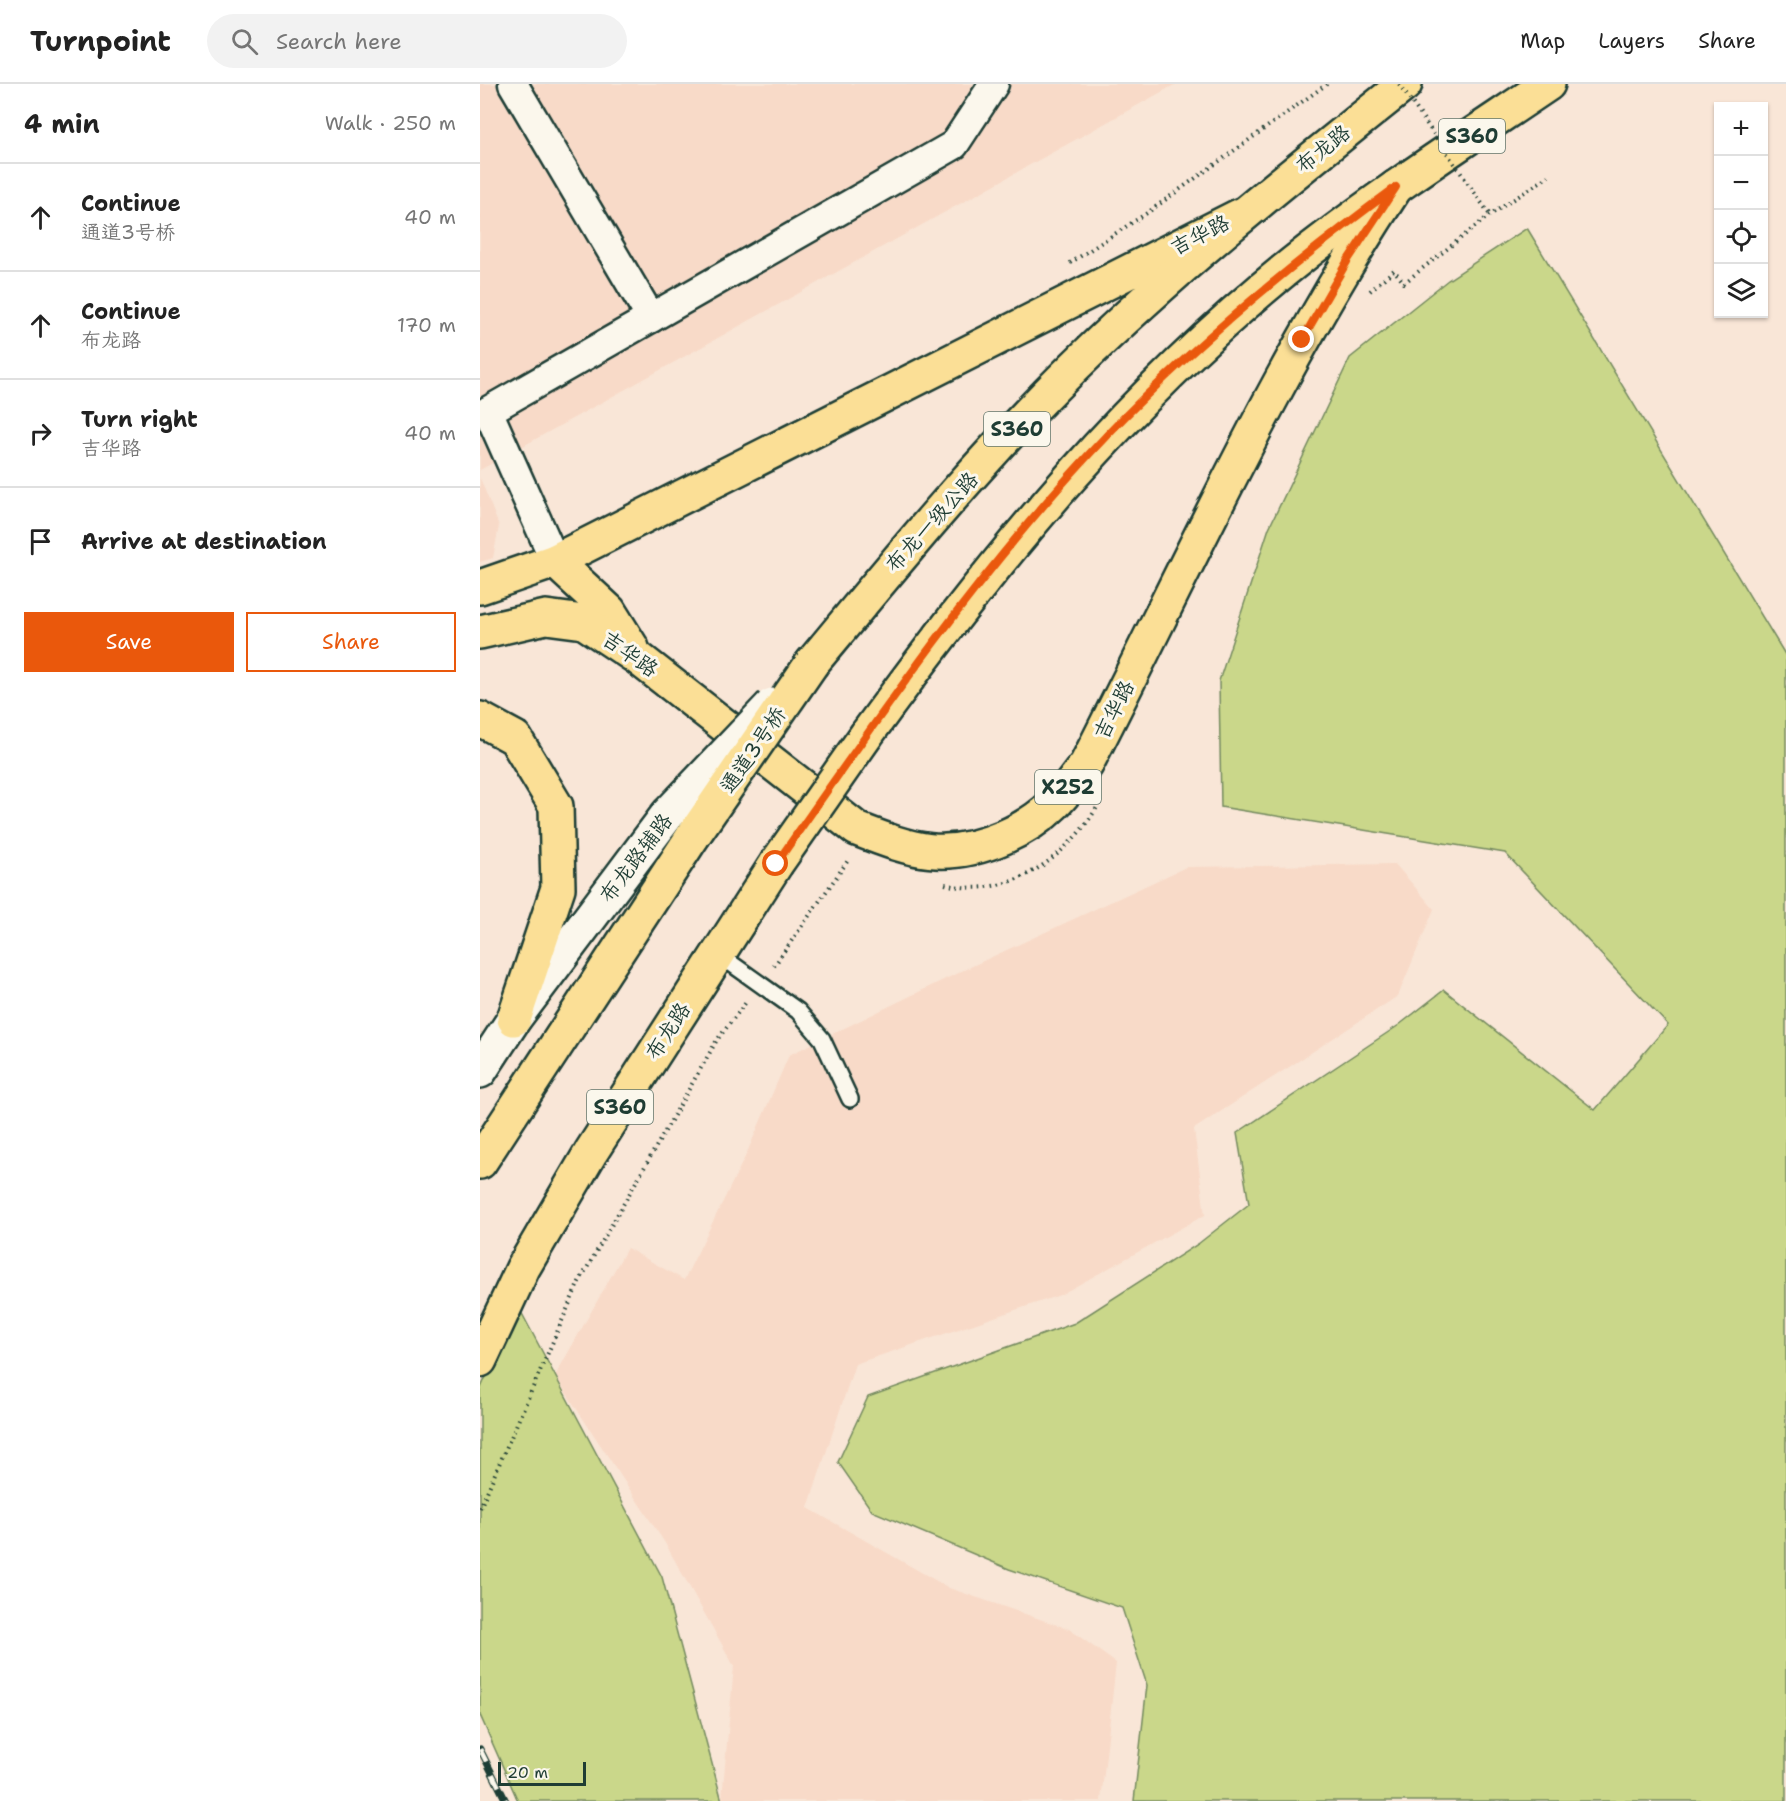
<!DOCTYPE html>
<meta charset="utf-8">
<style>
:root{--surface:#fff;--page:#f2f2f2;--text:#222;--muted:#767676;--line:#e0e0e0;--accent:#ea580c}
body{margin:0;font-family:"Shantell Sans","LXGW WenKai TC",sans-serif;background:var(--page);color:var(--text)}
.controls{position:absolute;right:18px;top:18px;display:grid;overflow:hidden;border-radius:0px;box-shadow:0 2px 4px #0004}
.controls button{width:54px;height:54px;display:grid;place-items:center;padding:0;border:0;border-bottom:2px solid var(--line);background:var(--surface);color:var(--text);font:30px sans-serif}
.scale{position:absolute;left:18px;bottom:15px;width:88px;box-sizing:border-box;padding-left:6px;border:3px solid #1f3d34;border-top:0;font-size:16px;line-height:21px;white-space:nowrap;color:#1f3d34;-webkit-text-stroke:4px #fbf7ec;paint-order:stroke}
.stop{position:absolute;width:18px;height:18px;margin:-14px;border:4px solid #ea580c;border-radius:50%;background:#fff}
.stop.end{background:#ea580c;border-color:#fff;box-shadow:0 2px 6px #0008}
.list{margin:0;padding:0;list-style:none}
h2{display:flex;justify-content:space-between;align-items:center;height:78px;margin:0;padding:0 24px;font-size:26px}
h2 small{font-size:20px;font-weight:400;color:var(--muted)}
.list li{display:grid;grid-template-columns:39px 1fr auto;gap:18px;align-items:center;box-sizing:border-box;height:108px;padding:0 24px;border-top:2px solid var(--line)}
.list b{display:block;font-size:22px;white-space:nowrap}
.list p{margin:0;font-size:20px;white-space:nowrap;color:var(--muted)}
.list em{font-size:20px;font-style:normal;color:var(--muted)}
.actions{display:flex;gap:12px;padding:18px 24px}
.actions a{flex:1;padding:14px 0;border:2px solid var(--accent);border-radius:0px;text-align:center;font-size:21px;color:var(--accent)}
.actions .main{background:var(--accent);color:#fff}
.icon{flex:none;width:33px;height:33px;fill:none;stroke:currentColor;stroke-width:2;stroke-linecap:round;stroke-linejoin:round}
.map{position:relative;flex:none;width:1306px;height:1717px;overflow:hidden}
header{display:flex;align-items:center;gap:36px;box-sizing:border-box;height:84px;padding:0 30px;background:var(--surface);border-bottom:2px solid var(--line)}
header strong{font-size:28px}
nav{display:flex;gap:33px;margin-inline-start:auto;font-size:21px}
.search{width:420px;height:54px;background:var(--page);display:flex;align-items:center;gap:15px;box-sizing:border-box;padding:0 21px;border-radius:33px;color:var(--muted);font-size:22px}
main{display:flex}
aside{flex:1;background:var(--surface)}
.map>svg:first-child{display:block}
.built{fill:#f8dac8}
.green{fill:#cad78a;stroke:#748a5f;stroke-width:1.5}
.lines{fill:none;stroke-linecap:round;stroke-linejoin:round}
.lane-casing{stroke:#1f3d34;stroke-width:20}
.street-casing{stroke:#1f3d34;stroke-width:33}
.secondary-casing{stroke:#1f3d34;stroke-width:38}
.primary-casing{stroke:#1f3d34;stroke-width:38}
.path{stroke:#1f3d34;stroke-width:4;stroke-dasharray:1.5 4.5;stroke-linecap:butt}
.lane{stroke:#fbf7ec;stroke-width:15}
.street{stroke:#fbf7ec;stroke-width:28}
.secondary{stroke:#fbf7ec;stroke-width:33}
.primary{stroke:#fbdf96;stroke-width:33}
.rail-casing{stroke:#1f3d34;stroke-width:7}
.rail{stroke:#fbf7ec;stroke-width:4.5;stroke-dasharray:14;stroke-linecap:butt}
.secondary-bridge-casing{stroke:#1f3d34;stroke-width:38;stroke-linecap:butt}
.primary-bridge-casing{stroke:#1f3d34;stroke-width:38;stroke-linecap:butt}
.path-bridge{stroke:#1f3d34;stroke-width:4;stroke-dasharray:1.5 4.5;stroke-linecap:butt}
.secondary-bridge{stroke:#fbf7ec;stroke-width:33}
.primary-bridge{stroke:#fbdf96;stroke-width:33}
.route{stroke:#ea580c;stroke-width:8}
.labels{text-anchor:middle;stroke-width:6;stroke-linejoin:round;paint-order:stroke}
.shield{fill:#fbf7ec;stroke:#61756b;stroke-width:1.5}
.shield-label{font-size:20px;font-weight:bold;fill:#1f3d34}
.street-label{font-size:21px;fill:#1f3d34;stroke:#fbf7ec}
</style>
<header>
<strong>Turnpoint</strong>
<div class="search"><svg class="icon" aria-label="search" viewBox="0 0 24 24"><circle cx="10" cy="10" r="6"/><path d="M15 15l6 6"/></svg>Search here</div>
<nav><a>Map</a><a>Layers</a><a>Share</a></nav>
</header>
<main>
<aside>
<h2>4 min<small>Walk · 250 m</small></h2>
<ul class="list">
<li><svg class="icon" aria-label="ahead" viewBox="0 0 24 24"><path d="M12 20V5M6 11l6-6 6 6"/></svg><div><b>Continue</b><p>通道3号桥</p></div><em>40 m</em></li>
<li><svg class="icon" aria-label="ahead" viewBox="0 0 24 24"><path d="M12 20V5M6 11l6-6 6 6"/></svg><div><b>Continue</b><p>布龙路</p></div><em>170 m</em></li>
<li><svg class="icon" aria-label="right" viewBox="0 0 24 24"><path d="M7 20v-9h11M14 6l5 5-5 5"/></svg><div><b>Turn right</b><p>吉华路</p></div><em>40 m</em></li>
<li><svg class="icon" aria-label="arrive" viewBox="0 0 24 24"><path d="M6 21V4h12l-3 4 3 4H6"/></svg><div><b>Arrive at destination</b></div></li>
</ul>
<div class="actions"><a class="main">Save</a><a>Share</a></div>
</aside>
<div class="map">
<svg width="1306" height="1717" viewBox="0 0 1306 1717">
<rect width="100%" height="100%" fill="#f9e6d7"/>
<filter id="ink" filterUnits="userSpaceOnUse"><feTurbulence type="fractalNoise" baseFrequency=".0167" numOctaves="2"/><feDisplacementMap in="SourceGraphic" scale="12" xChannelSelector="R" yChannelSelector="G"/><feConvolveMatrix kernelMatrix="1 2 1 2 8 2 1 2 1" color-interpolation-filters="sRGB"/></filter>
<g filter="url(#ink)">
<g class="built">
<path d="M0 0H696L0 386Z"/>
<path d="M0 394 19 442 13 474 0 478Z"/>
<path d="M915 780 954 825 918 912 714 1045 725 1131 580 1211 375 1280 328 1424 469 1504 589 1545 636 1579 621 1717H244L242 1714 254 1582 185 1459 75 1292 147 1164 204 1196 266 1071 309 971 488 884 706 783Z"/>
</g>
<g class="green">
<path d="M1047 144 1306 572V1717H654L667 1601 642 1524 529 1485 392 1427 358 1378 388 1313 595 1239 718 1160 769 1120 757 1049 919 941 964 906 1115 1026 1188 941 1025 769 741 723 739 597 789 444 870 274 968 196Z"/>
<path d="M38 1222 182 1493 242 1717H38L0 1631V1306Z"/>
</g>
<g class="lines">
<g class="lane-casing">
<path id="lane" d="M238 870 318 927 342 955 370 1015"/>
</g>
<g class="street-casing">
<g id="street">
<path d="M33 0 171 234"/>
<path d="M75 477 8 327 474 61 514 0"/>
</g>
</g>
<g class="secondary-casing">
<path id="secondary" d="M0 987 34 935 188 730"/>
</g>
<g class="primary-casing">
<g id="primary">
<path d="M75 477 129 527 152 564"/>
<path d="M0 503 75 477 761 131"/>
<path d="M0 548 66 533 104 538 158 574 377 745C433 767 466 778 524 753 542 745 560 734 574 720 586 709 595 694 606 681 706 486 795 286 916 103"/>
<path d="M332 579C416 478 500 375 594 283 698 181 811 91 925 0"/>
<path d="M0 635 35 654 76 722 78 804 34 935"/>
<path d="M387 650C516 473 655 302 830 166 906 107 988 54 1068 0"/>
<path d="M0 1078 213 752"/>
<path d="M0 1276 43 1184 111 1068 296 780"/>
</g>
</g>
<g class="path">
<path d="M590 179 667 129 847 0"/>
<path d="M890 207 914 186 924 199 1010 131 1069 92"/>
<path d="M465 800C530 817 588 773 619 720"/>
<path d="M294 882 369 775"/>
<path d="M0 1424 99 1198 237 956 267 917"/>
</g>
<use href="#lane" class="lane"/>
<use href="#street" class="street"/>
<use href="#secondary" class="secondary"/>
<use href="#primary" class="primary"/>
<g class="rail-casing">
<path id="rail" d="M0 1665 26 1717"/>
</g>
<use href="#rail" class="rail"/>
<g class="secondary-bridge-casing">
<path id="secondary-bridge" d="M188 730 292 621"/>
</g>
<g class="primary-bridge-casing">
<g id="primary-bridge">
<path d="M213 752 332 579"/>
<path d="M296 780 387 650"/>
</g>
</g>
<path class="path-bridge" d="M919 0 1010 131"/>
<use href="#secondary-bridge" class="secondary-bridge"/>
<use href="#primary-bridge" class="primary-bridge"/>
</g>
</g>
<g class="lines" filter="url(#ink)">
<path class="route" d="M296 780C398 633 504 480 628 350 716 258 814 178 916 103L868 176 822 256"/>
</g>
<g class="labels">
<g class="shield">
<rect x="959" y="35" width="66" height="34" rx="4.5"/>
<rect x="504" y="328" width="66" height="34" rx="4.5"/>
<rect x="555" y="686" width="66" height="34" rx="4.5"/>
<rect x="107" y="1006" width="66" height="34" rx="4.5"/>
</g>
<g class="shield-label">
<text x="992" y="59">S360</text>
<text x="537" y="352">S360</text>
<text x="588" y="710">X252</text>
<text x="140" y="1030">S360</text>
</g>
<g class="street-label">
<text transform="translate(843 65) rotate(-39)" y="7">布龙路</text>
<text transform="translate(720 151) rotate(-27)" y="7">吉华路</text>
<text transform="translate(452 438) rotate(-48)" y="7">布龙一级公路</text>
<text transform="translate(150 570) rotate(35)" y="7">吉华路</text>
<text transform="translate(634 626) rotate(-63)" y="7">吉华路</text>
<text transform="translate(273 666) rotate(-56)" y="7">通道3号桥</text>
<text transform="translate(156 774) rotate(-53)" y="7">布龙路辅路</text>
<text transform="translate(188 947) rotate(-57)" y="7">布龙路</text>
</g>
</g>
</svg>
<div class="controls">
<button>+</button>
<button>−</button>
<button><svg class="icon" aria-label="locate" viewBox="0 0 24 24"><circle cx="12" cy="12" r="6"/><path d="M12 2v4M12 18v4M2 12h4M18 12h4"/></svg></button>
<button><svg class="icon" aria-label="layers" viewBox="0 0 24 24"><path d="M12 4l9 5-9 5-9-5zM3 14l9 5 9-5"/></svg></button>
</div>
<div class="scale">20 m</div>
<div class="stop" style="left:296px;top:780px"></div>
<div class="stop end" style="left:822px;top:256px"></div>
</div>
</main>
